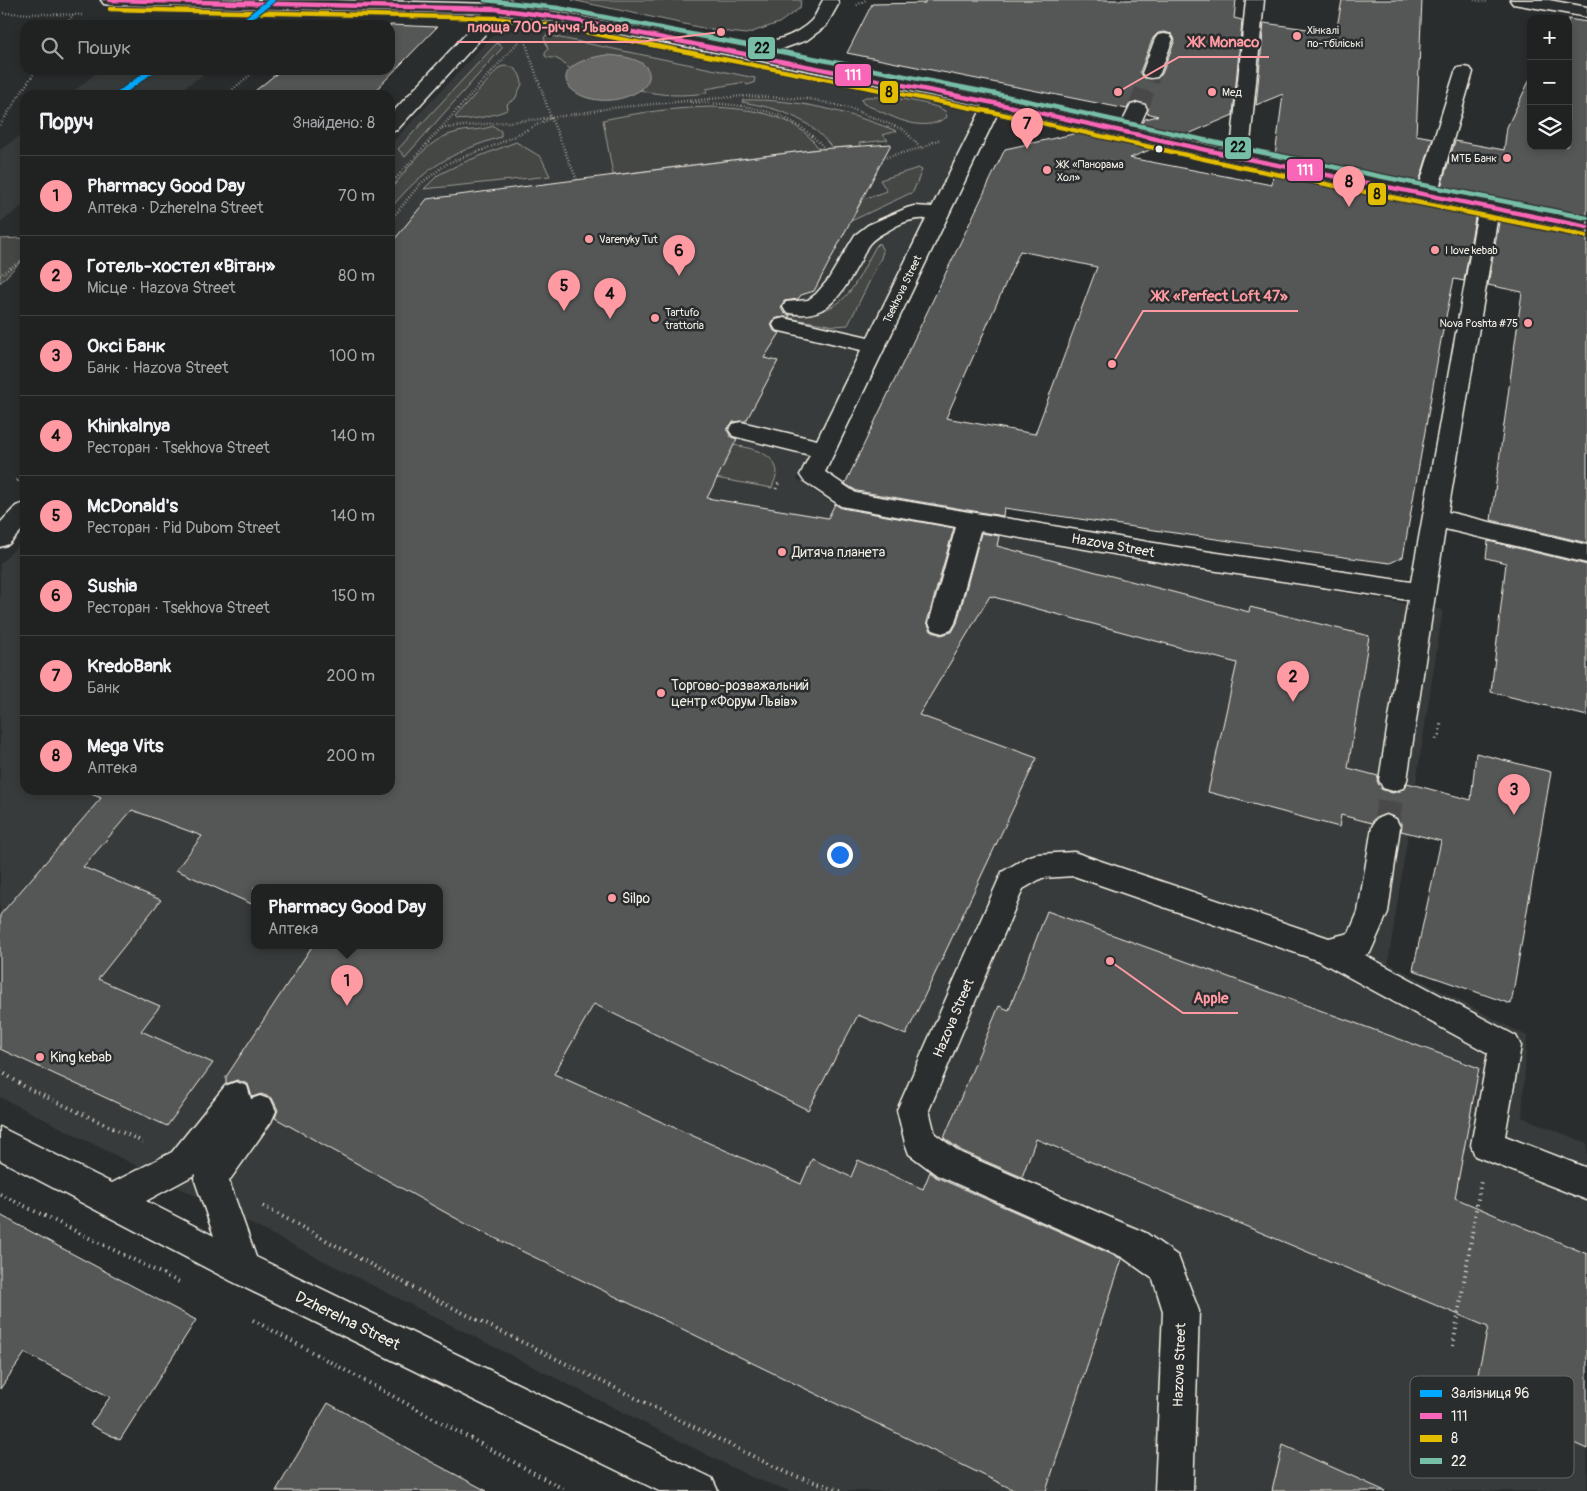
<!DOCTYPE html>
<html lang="uk">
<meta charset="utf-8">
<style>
:root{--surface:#202222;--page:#2d2f2f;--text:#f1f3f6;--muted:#a2a4a5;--line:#3d3f40;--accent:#ff9aa2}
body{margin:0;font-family:Pangolin,sans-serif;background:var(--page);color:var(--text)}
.controls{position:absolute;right:15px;top:15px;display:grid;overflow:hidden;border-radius:10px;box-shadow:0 2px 8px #0003}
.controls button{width:45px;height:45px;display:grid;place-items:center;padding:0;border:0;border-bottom:1px solid var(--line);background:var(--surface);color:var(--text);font:25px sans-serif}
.you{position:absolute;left:839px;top:854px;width:18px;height:18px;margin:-12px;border:4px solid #fff;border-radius:50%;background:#1a73e8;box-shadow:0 0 0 8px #1a73e833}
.badge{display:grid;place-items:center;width:32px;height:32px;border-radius:50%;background:var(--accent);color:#111;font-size:16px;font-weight:700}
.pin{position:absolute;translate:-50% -41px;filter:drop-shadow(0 1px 2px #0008)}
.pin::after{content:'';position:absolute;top:26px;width:18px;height:15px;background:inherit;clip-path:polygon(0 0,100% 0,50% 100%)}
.popup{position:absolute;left:251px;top:884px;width:192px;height:65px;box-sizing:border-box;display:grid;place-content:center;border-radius:10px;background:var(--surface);filter:drop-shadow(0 1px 4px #0005);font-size:16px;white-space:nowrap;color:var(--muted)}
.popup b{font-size:19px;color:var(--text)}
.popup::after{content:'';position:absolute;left:50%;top:100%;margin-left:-10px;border:10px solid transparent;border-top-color:var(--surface)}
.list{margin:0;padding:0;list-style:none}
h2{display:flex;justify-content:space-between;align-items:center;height:65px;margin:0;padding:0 20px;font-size:21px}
h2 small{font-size:16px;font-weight:400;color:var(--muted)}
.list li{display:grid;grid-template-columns:32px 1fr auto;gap:15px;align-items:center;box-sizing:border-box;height:80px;padding:0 20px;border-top:1px solid var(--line)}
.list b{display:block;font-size:19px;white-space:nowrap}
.list p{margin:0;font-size:16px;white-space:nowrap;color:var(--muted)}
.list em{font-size:16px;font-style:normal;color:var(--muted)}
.icon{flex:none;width:28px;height:28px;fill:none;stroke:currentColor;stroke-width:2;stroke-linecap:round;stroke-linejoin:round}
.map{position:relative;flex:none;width:1587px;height:1491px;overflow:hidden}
.search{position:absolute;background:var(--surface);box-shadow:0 2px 8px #0003;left:20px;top:20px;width:375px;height:55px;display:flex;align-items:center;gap:12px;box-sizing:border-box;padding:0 18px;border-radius:15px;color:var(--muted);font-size:19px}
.panel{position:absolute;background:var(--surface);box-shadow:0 2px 8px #0003;left:20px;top:90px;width:375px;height:705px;border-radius:15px}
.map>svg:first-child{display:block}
.built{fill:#373a3a;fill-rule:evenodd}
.green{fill:#444645;stroke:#9c9c96}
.water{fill:#676866;stroke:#9f9f9a}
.building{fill:#555756;stroke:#f4f1e8;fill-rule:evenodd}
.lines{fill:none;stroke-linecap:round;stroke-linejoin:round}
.minor-tunnel-far1{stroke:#484a4a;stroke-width:20;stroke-dasharray:20 10;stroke-linecap:butt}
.minor-tunnel{stroke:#484a4a;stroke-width:26;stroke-dasharray:26 12;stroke-linecap:butt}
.minor-casing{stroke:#f4f1e8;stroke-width:3}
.major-casing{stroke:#f4f1e8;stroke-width:3}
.path-far2{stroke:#f4f1e8;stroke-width:2.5;stroke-dasharray:0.5 2.5;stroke-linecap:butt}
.path-far1{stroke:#f4f1e8;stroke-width:3;stroke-dasharray:1 4;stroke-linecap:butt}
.path{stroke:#f4f1e8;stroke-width:4;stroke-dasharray:1 4.5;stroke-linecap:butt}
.minor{fill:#2a2d2e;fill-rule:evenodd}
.major{fill:#2a2d2e;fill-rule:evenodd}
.bus-1-casing{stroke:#2a2d2e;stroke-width:7}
.bus-2-casing{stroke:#2a2d2e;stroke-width:7}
.bus-3-casing{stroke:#2a2d2e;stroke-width:7}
.bus-1{stroke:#fa66b7;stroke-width:4.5}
.bus-2{stroke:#e3bd00;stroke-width:4.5}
.bus-3{stroke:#77bea7;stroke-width:4.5}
.rail-1-casing{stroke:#2a2d2e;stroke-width:8}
.rail-1{stroke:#0af;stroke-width:5.5}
.poi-dot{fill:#ff9aa2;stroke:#2a2d2e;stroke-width:2}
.bus-dot{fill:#f4f1e8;stroke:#2a2d2e;stroke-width:2}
.labels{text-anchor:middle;stroke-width:5;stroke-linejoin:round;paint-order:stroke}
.far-poi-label{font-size:11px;fill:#f4f1e8;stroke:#2a2d2e;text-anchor:start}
.far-street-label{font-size:11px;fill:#f4f1e8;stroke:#2a2d2e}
.street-label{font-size:14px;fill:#f4f1e8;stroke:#2a2d2e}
.poi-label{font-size:14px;fill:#f4f1e8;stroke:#2a2d2e;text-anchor:start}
.near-street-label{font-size:16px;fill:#f4f1e8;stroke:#2a2d2e}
.key{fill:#2a2d2e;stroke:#676866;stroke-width:1}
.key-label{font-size:14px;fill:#f4f1e8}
.leader{fill:none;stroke:#ff9aa2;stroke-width:2}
.callout-dot{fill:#ff9aa2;stroke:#2a2d2e;stroke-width:2}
.callout-label{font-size:15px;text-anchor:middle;font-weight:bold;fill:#ff9aa2;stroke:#2a2d2e;stroke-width:5;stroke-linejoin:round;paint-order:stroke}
.line-badge{stroke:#2a2d2e;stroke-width:2}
.badge-label{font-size:14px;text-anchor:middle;font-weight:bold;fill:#fff}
.pale-badge-label{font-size:14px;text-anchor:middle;font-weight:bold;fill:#111}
</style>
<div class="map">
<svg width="1587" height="1491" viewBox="0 0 1587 1491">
<rect width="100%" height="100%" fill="#2a2d2e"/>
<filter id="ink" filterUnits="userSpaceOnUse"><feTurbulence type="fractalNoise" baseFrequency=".02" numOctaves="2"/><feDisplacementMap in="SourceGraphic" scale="10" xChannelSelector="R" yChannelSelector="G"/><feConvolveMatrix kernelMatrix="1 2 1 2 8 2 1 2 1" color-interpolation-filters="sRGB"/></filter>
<g filter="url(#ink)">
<g class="built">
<path d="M540 22 981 106 797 479 838 507 1443 610 1388 963 1527 1036 1522 1117 1587 1143V1491H789L751 1477 0 1097V564L25 538V790H390V145L492 36ZM255 887H440V945H255Z"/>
<path d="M100 70H210L174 95H69Z"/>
<path d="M25 132V204L0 223V150Z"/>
</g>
<g class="green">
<path d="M572 0H801L800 8 779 23 746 34 712 30Z"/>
<path d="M546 35 755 78 754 83 747 85 745 82 706 89 707 93C684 96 662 96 640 90L643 88 573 66 571 69C565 67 563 61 557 59 553 57 550 59 545 56V52L548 49 544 38Z"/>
<path d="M497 43 503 47 405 157 398 149Z"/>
<path d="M505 66C516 66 521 74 522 84L515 99 507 104 508 109C502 114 465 122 457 119L455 117 500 67Z"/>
<path d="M865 97C884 96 929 101 945 111L947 117C920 136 889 114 864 104L861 100Z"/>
<path d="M743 100C800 99 844 111 897 131L883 135 888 140 859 143 861 146 832 148C810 118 778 108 742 102Z"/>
<path d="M712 107C750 109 796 113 819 149L613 175 603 120C639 112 675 108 712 107Z"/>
<path d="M493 126 501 131V137C451 152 423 169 390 209V190C408 169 426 140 454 133 467 129 480 131 493 126Z"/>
<path d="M516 142 541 157 550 176 424 189 438 175 462 163Z"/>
<path d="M918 168 922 170 913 192 851 221 863 199 887 191 880 180Z"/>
<path d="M21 238 25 241V257L0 283V239Z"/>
<path d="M879 243 883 251 881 258 848 325 835 326 789 318 790 315C848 314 851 290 876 246Z"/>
<path d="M734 445C749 448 775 452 777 472 777 476 773 483 772 488L698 475Z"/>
</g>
<path class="water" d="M606 55C619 56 652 58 649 78 647 86 640 91 633 94 582 118 526 67 606 55Z"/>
<g class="building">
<path d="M925 0H1236L1234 18 1242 20 1233 115 1181 137 1141 128 1145 119 1158 116 1147 113 1149 108 1147 104 1139 101 1130 103 1127 109 847 53 872 4 925 3ZM1164 32 1172 34 1175 40 1162 74 1157 79H1145L1140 72 1153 38 1158 33Z"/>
<path d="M1342 0H1422L1416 135 1433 138 1418 185 1275 156 1283 94 1256 105 1264 23 1336 33Z"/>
<path d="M1568 19 1587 22V219L1440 190 1455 141 1504 150 1507 127 1531 77V146H1568Z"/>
<path d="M390 25 437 27 371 95H250L281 70H390Z"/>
<path d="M1087 131 1157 147 1130 158 1272 185 1273 172 1476 212 1464 281 1454 279 1441 340 1403 557 1390 563 1298 551 1004 508 1003 516 857 491 845 484 1005 149ZM1020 251 1097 267 1035 434 946 418Z"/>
<path d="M891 144 814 291 801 295 798 299 784 301 781 308 784 313 790 315 789 317 776 318 771 324 774 331 780 333 764 358 778 361 746 421 733 422 727 429 731 437 737 439 707 498 828 518 835 504 841 508 954 528 927 622 931 631 941 635 952 632 957 623 981 533 999 536 997 546 1249 612 1250 607 1369 636 1348 768 1378 776 1377 781 1381 789 1392 793 1404 790 1407 783 1471 800 1476 753 1551 772 1511 1004 1413 970 1441 841 1401 831 1402 826 1398 818 1387 813 1375 817 1372 823 1341 815 1339 827 1208 792 1237 663 990 596 919 715 1037 758 906 1035 858 1015 808 1110 594 1004 554 1074 801 1184 812 1159 851 1177 858 1160 923 1189 930 1172 936 1177 1122 1259 1046 1491H1016L468 1225 275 1118 278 1110 272 1098 261 1094 252 1097 248 1084 237 1080 226 1084V1077L313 945H440V887H254V905L176 870 202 836 132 810 83 867 161 900 98 979 160 1006 141 1031 213 1063 167 1126 0 1049V915L101 798 89 793 90 790H390V245L427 199 819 149Z"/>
<path d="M1500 217 1587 235V543L1491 520 1522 292 1488 285Z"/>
<path d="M1488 541 1587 565V716L1491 692 1506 563 1486 558Z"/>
<path d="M1047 911 1479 1068 1455 1198 1587 1254V1449L1473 1397 1488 1327 1036 1139 1022 1177 962 1151 944 1138 999 1006 1009 1010Z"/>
<path d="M0 1215 196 1320 120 1440 90 1425 110 1397 25 1353 0 1389Z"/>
<path d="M328 1403 426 1459 487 1491H276Z"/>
<path d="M1283 1445 1385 1491H1272Z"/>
</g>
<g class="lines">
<path class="minor-tunnel-far1" d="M1138 109 1151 73"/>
<path class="minor-tunnel" d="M1386 827 1393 780"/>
<g class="minor-casing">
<g id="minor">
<path d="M493 0H511L487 32 397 130 390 132V115L475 24Z"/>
<path d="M1246 0H1264L1249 153 1419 187 1455 72 1458 68 1464 67 1470 68 1473 72 1438 191 1587 221V233L1498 215 1448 512 1587 545V563L1445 529 1407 780 1403 788 1393 791 1383 788 1379 780 1408 600 1184 566 980 531 955 623 951 630 942 633 933 630 929 623 956 527 841 506 804 481 800 475 810 455 733 436 729 430 733 424 741 422 817 440 861 350 776 330 773 325 776 320 784 318 868 337 926 219C915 218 906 221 896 226 888 231 877 235 870 243 866 247 864 254 861 260 843 291 829 323 786 312L783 307 786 302 808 300 816 294 828 280 855 235 868 225 907 208 914 206 932 207 983 106 742 57 736 56 733 52 736 48 742 47 994 97 1121 125 1131 105 1138 103 1145 105 1147 109 1138 129 1231 150ZM999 110 1238 163 1478 211 1411 582 1184 548 856 493 825 472Z"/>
<path d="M1164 34 1170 35 1173 39 1160 73 1157 77 1151 78 1145 77 1142 73 1155 39 1158 35Z"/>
<path d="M25 503V527L9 544 0 547V523L16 506Z"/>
<path d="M1386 815 1396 819 1400 827 1388 912 1370 953 1365 955 1516 1036 1521 1046 1505 1136 1587 1168V1200L1475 1156 1471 1145 1488 1053 1319 961 1074 876 1042 878 1023 889 929 1110 935 1134 961 1153 1146 1233 1178 1256 1199 1311 1193 1491H1155L1163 1311 1153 1279 1122 1257 937 1175 909 1154 905 1143 897 1110 1002 872 1027 857 1037 854 1074 852 1329 938 1349 933 1358 912 1372 827 1376 819Z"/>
<path d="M236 1082 247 1086 251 1099 260 1096 271 1100 276 1111 271 1122 229 1181 256 1257 712 1478 718 1491H659L231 1281 0 1160V1127L112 1183 172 1152 225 1086ZM196 1174 194 1178 214 1236 146 1201Z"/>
</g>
</g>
<g class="major-casing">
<g id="major">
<path d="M101 0H334L496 4 556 12 742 47C766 43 793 39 811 21 817 15 819 6 823 0H837L839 3 826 26 807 40 779 50 742 57 556 22 496 14 110 5 104 4Z"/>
<path d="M1510 0H1549L1587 7V17L1519 5 1513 4Z"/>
</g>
</g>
<g class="path-far2">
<path d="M1474 0 1488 2"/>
<path d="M857 5 866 0"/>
<path d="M0 13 84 15"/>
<path d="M66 25 73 15"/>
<path d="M226 95 256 70"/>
<path d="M690 102C743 105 788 106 825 149"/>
<path d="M551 118 577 180"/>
<path d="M0 125 36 70"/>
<path d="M442 128 551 118 611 108 742 96 811 99 852 109 904 130 921 148 940 139"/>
<path d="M883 158 921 148"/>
<path d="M390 185 520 40"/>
<path d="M390 221 420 184 448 163 498 144 551 118 525 41"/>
<path d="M0 275 25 258"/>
</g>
<g class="path-far1">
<path d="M17 481 25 472"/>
<path d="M776 489 780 480"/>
<path d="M1436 739 1439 736 1441 722"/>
</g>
<g class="path">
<path d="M0 1071 27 1088 143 1142"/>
<path d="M0 1194 179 1282"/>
<path d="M263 1206 427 1295 789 1474 843 1491"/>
<path d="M253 1320 567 1491"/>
<path d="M1453 1346 1481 1181"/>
</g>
<use href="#minor" class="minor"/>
<use href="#major" class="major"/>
<g class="bus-1-casing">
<path id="bus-1" d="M110 0 496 9 556 17 994 103 1238 157 1587 227"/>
</g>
<g class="bus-2-casing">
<path id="bus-2" d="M110 9 495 18 555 26 992 112 1236 166 1585 236"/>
</g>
<g class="bus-3-casing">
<path id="bus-3" d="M485 0 558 8 996 94 1240 148 1587 218"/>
</g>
<use href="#bus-1" class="bus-1"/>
<use href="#bus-2" class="bus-2"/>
<use href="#bus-3" class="bus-3"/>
<g class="rail-1-casing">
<g id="rail-1">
<path d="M240 25 272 0"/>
<path d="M118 95 152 70"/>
</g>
</g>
<use href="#rail-1" class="rail-1"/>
</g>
</g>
<g class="poi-dot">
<circle cx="1297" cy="36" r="5"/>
<circle cx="1212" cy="92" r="5"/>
<circle cx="1507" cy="158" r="5"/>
<circle cx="1047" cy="170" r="5"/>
<circle cx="589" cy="239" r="5"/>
<circle cx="1435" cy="250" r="5"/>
<circle cx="655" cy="318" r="5"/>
<circle cx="1528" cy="323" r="5"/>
<circle cx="782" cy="552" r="5"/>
<circle cx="661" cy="693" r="5"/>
<circle cx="612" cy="898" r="5"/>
<circle cx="40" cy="1057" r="5"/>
</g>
<circle class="bus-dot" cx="1159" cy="149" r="4.5"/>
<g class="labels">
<g class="far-poi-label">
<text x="1307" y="34">Хінкалі<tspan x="1307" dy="13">по-тбіліські</tspan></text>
<text x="1222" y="96">Мед</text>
<text x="1497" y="162" text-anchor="end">МТБ Банк</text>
<text x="1057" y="168">ЖК «Панорама<tspan x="1057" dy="13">Хол»</tspan></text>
<text x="599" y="243">Varenyky Tut</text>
<text x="1445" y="254">I love kebab</text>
<text x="665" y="316">Tartufo<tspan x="665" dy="13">trattoria</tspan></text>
<text x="1518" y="327" text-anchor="end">Nova Poshta #75</text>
</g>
<g class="far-street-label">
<text transform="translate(902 289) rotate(-64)" y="4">Tsekhova Street</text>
</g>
<g class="street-label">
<text transform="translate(1113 545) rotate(10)" y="5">Hazova Street</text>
<text transform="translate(953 1018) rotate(-67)" y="5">Hazova Street</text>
<text transform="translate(1179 1365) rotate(-88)" y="5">Hazova Street</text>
</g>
<g class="poi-label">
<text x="792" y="557">Дитяча планета</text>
<text x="671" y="690">Торгово-розважальний<tspan x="671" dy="16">центр «Форум Львів»</tspan></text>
<text x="622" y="903">Silpo</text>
<text x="50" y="1062">King kebab</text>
</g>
<g class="near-street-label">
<text transform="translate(348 1320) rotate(26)" y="6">Dzherelna Street</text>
</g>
</g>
<rect x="1410" y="1376" width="164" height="102" rx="8" class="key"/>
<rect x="1420" y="1390" width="22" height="7" fill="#0af"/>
<rect x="1420" y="1413" width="22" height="6" fill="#fa66b7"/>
<rect x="1420" y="1435" width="22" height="7" fill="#e3bd00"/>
<rect x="1420" y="1458" width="22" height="6" fill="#77bea7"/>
<g class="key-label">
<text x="1451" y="1398">Залізниця 96</text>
<text x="1451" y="1421">111</text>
<text x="1451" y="1443">8</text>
<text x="1451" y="1466">22</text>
</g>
<path class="leader" d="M721 32L639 42H457M1118 92L1179 57H1269M1112 364L1143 311H1298M1110 961L1183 1013H1238"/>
<g class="callout-dot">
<circle cx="721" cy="32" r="5"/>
<circle cx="1118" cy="92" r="5"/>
<circle cx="1112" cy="364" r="5"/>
<circle cx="1110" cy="961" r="5"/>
</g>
<g class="callout-label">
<text x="548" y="32">площа 700-річчя Львова</text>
<text x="1224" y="47">ЖК Monaco</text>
<text x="1220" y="301">ЖК «Perfect Loft 47»</text>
<text x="1211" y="1003">Apple</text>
</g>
<g class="line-badge">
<rect x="747" y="36" width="29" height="24" rx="5" fill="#77bea7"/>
<rect x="834" y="63" width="38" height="24" rx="5" fill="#fa66b7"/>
<rect x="879" y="80" width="20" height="24" rx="5" fill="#e3bd00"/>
<rect x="1224" y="136" width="28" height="24" rx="5" fill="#77bea7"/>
<rect x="1286" y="158" width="38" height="24" rx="5" fill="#fa66b7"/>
<rect x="1367" y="182" width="20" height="24" rx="5" fill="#e3bd00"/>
</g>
<g class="badge-label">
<text x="853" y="80">111</text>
<text x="1305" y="175">111</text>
</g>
<g class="pale-badge-label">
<text x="762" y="53">22</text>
<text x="889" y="97">8</text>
<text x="1238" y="152">22</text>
<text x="1377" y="199">8</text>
</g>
</svg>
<div class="controls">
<button>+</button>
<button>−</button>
<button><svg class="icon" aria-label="layers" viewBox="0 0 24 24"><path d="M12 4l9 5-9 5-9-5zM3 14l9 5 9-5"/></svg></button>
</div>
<div class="you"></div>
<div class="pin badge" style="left:347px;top:1006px">1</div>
<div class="popup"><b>Pharmacy Good Day</b>Аптека</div>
<div class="pin badge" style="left:1293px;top:702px">2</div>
<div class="pin badge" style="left:1514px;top:815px">3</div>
<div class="pin badge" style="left:610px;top:319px">4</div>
<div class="pin badge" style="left:564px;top:311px">5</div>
<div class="pin badge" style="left:679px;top:276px">6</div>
<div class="pin badge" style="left:1027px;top:149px">7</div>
<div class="pin badge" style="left:1349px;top:207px">8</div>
<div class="search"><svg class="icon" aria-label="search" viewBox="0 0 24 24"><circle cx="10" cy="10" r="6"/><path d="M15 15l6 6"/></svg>Пошук</div>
<section class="panel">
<h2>Поруч<small>Знайдено: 8</small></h2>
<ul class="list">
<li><span class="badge">1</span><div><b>Pharmacy Good Day</b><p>Аптека · Dzherelna Street</p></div><em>70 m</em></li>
<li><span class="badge">2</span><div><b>Готель-хостел «Вітан»</b><p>Місце · Hazova Street</p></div><em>80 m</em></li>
<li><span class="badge">3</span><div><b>Оксі Банк</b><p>Банк · Hazova Street</p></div><em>100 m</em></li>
<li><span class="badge">4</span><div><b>Khinkalnya</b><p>Ресторан · Tsekhova Street</p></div><em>140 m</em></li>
<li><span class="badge">5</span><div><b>McDonald's</b><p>Ресторан · Pid Dubom Street</p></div><em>140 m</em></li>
<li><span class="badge">6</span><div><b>Sushia</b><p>Ресторан · Tsekhova Street</p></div><em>150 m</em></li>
<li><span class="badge">7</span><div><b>KredoBank</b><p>Банк</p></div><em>200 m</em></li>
<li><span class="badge">8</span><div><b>Mega Vits</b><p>Аптека</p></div><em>200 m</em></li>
</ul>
</section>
</div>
